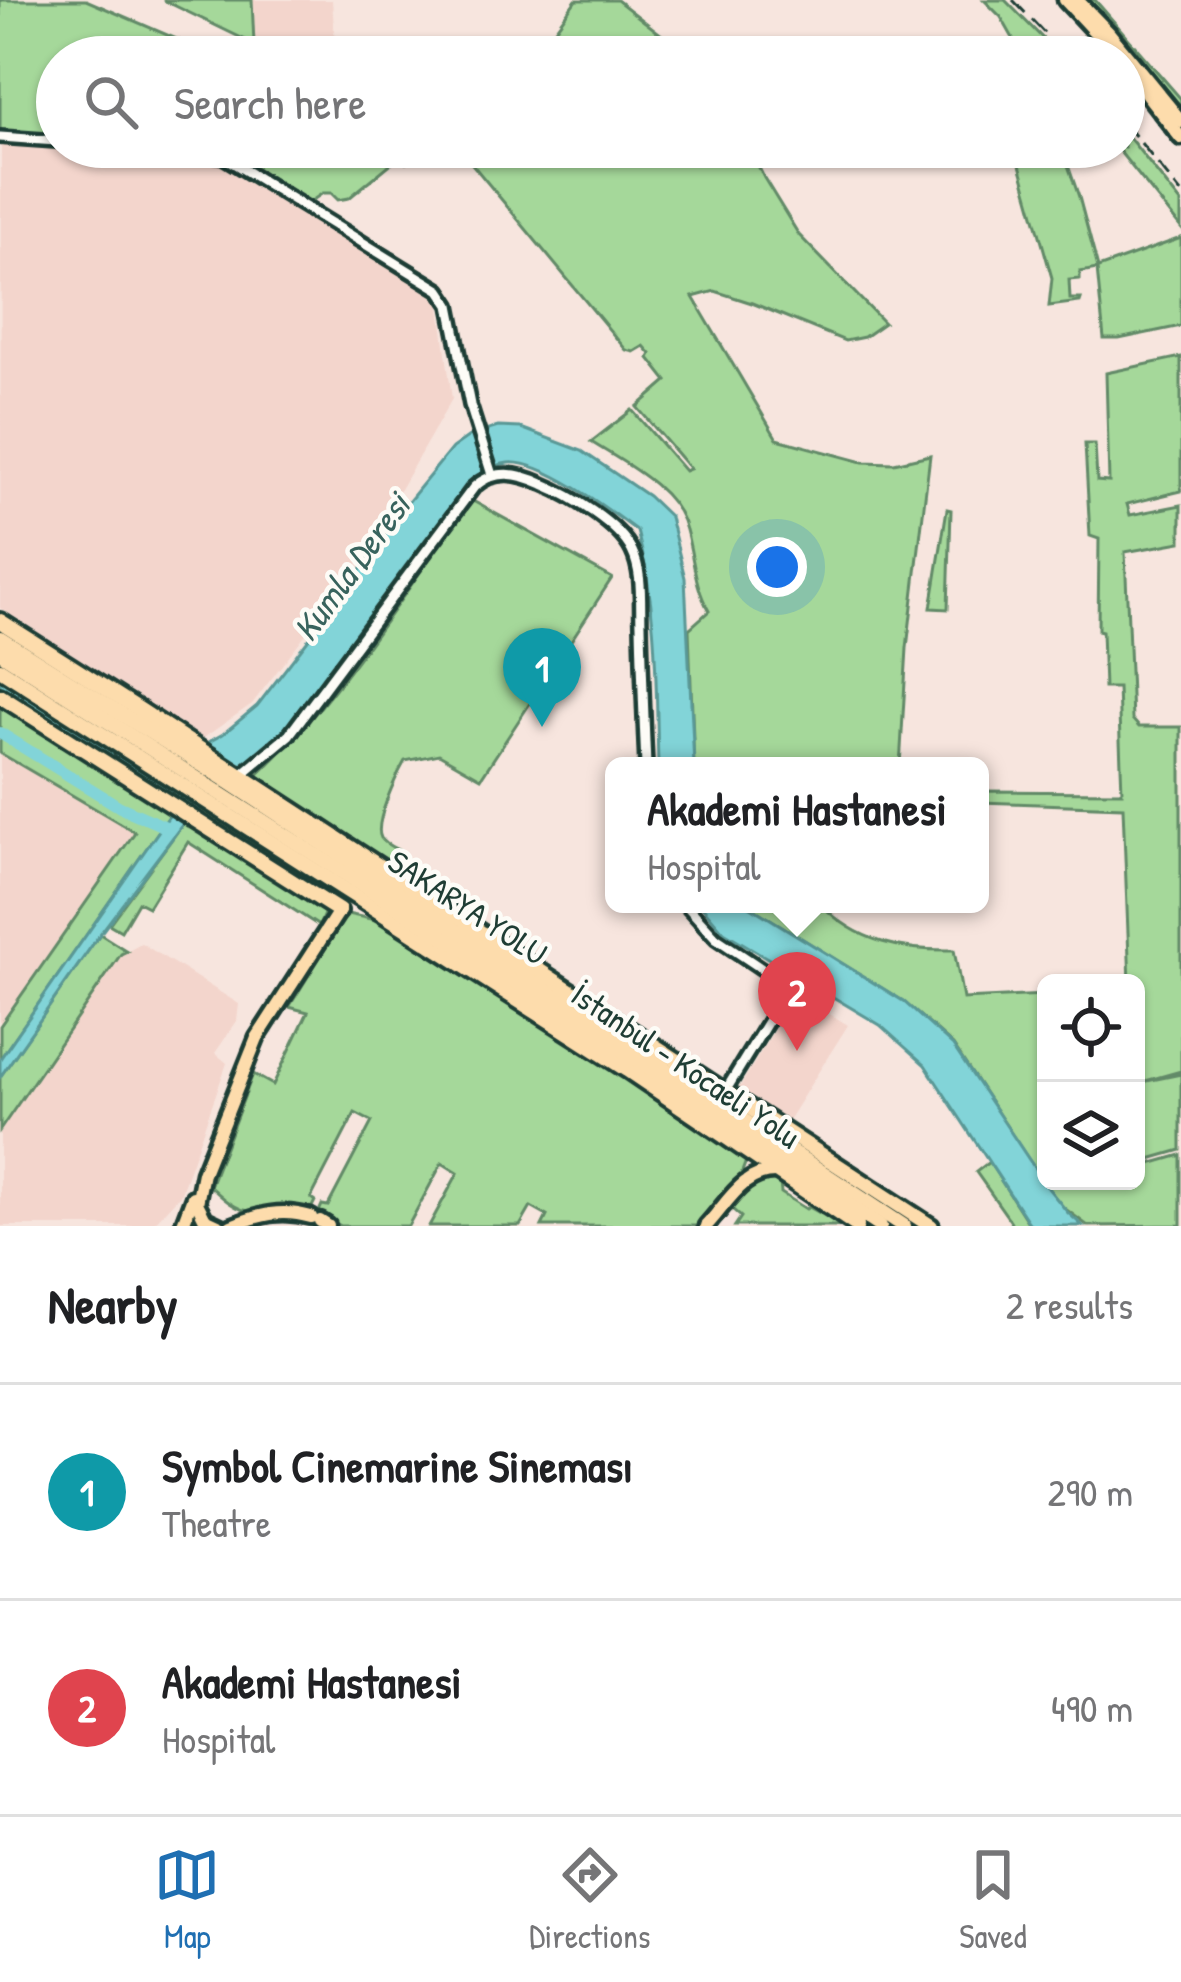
<!DOCTYPE html>
<meta charset="utf-8">
<style>
:root{--surface:#fff;--page:#f2f2f2;--text:#202124;--muted:#757577;--line:#e0e0e0;--accent:#1f6fb2}
body{margin:0;font-family:"Patrick Hand",sans-serif;background:var(--page);color:var(--text)}
.controls{position:absolute;right:36px;bottom:36px;display:grid;overflow:hidden;border-radius:18px;box-shadow:0 3px 9px #0004}
.controls button{width:108px;height:108px;display:grid;place-items:center;padding:0;border:0;border-bottom:3px solid var(--line);background:var(--surface);color:var(--text);font:60px sans-serif}
.you{position:absolute;left:777px;top:567px;width:42px;height:42px;margin:-30px;border:9px solid #fff;border-radius:50%;background:#1a73e8;box-shadow:0 0 0 18px #1a73e833}
.badge{display:grid;place-items:center;width:78px;height:78px;border-radius:50%;background:var(--accent);color:#fff;font-size:39px;font-weight:700}
.pin{position:absolute;translate:-50% -99px;filter:drop-shadow(0 3px 6px #0008)}
.pin::after{content:'';position:absolute;top:63px;width:42px;height:36px;background:inherit;clip-path:polygon(0 0,100% 0,50% 100%)}
.popup{position:absolute;left:605px;top:757px;width:384px;height:156px;box-sizing:border-box;display:grid;place-content:center;border-radius:18px;background:var(--surface);filter:drop-shadow(0 3px 9px #0005);font-size:39px;white-space:nowrap;color:var(--muted)}
.popup b{font-size:45px;color:var(--text)}
.popup::after{content:'';position:absolute;left:50%;top:100%;margin-left:-24px;border:24px solid transparent;border-top-color:var(--surface)}
.list{margin:0;padding:0;list-style:none}
h2{display:flex;justify-content:space-between;align-items:center;height:156px;margin:0;padding:0 48px;font-size:51px}
h2 small{font-size:39px;font-weight:400;color:var(--muted)}
.list li{display:grid;grid-template-columns:78px 1fr auto;gap:36px;align-items:center;box-sizing:border-box;height:216px;padding:0 48px;border-top:3px solid var(--line)}
.list b{display:block;font-size:45px;white-space:nowrap}
.list p{margin:0;font-size:39px;white-space:nowrap;color:var(--muted)}
.list em{font-size:39px;font-style:normal;color:var(--muted)}
.icon{flex:none;width:66px;height:66px;fill:none;stroke:currentColor;stroke-width:2;stroke-linecap:round;stroke-linejoin:round}
.map{position:relative;flex:none;width:1181px;height:1226px;overflow:hidden}
.search{position:absolute;background:var(--surface);box-shadow:0 3px 9px #0004;left:36px;right:36px;top:36px;height:132px;display:flex;align-items:center;gap:30px;box-sizing:border-box;padding:0 42px;border-radius:66px;color:var(--muted);font-size:45px}
.sheet{height:588px;background:var(--surface)}
nav{display:flex;justify-content:space-around;align-items:center;box-sizing:border-box;height:168px;border-top:3px solid var(--line);background:var(--surface);font-size:33px;color:var(--muted)}
nav a{display:grid;justify-items:center;gap:6px}
nav .on{color:var(--accent)}
.map>svg:first-child{display:block}
.built{fill:#f3d5cc}
.green{fill:#a5d89a;stroke:#628a67;stroke-width:3}
.water{fill:#82d4d8;stroke:#5a9896;stroke-width:3}
.lines{fill:none;stroke-linecap:round;stroke-linejoin:round}
.river{stroke:#82d4d8;stroke-width:12}
.minor-casing{stroke:#1f3d34;stroke-width:18}
.major-casing{stroke:#1f3d34;stroke-width:21}
.highway-casing{stroke:#1f3d34;stroke-width:22}
.minor{stroke:#fdfcf7;stroke-width:9}
.major{stroke:#fddcac;stroke-width:12}
.highway{stroke:#fddcac;stroke-width:14}
.rail{stroke:#1f3d34;stroke-width:3;stroke-dasharray:18 9;stroke-linecap:butt}
.labels{text-anchor:middle;stroke-width:9;stroke-linejoin:round;paint-order:stroke}
.street-label{font-size:33px;fill:#1f3d34;stroke:#fdfcf7}
.water-label{font-size:36px;font-style:italic;fill:#38635d;stroke:#fdfcf7}
</style>
<div class="map">
<svg width="1181" height="1226" viewBox="0 0 1181 1226">
<rect width="100%" height="100%" fill="#f7e5de"/>
<filter id="ink" filterUnits="userSpaceOnUse"><feTurbulence type="fractalNoise" baseFrequency=".00833" numOctaves="2"/><feDisplacementMap in="SourceGraphic" scale="24" xChannelSelector="R" yChannelSelector="G"/><feConvolveMatrix kernelMatrix="1 2 1 2 8 2 1 2 1" color-interpolation-filters="sRGB"/></filter>
<g filter="url(#ink)">
<g class="built">
<path d="M252 0H332L336 57H254Z"/>
<path d="M1 142 213 160 439 299 452 399 350 576 252 704 202 739 0 608Z"/>
<path d="M0 753 135 832 0 1026Z"/>
<path d="M141 943 239 1004 237 1021 215 1053 227 1063 180 1195 151 1226H0V1130L121 954Z"/>
<path d="M796 994 848 1025 787 1122 738 1090Z"/>
</g>
<g class="green">
<path d="M0 0H86L186 43 180 57H57V136L0 133Z"/>
<path d="M163 0H252L254 44Z"/>
<path d="M576 0H617L690 57H535Z"/>
<path d="M984 0H1005L1061 57H1031L1028 49 1014 40 1001 17Z"/>
<path d="M1087 0H1095L1181 99V109Z"/>
<path d="M1124 131 1181 203V228L1116 147H1124Z"/>
<path d="M214 147H430L406 163 400 156 349 198 338 200 331 193H323L310 202 246 161Z"/>
<path d="M458 147H749L764 178 799 235 884 323 864 337 845 341 752 303 715 291 693 297 777 439 863 462 894 463 930 455 907 648 900 766H694L689 629 709 611C694 585 694 558 686 530 676 488 624 463 591 442L632 410 685 471 690 469 637 407 667 381 649 358 651 354 644 346 634 352 626 350Z"/>
<path d="M1015 147 1050 150 1062 148 1079 197 1098 268 1181 238V326L1119 339H1104L1097 269 1080 272V279L1069 280 1070 299H1081L1080 302 1049 306 1052 278Z"/>
<path d="M1181 357V491L1127 504 1130 515 1181 505V542L1125 552 1132 719 1139 727H1181V1071L1142 1082 1181 1074V1150L1136 1163V983H1130L1123 807 980 802V791L1122 792 1118 688H1104L1102 631 1098 630 1099 539 1090 536 1085 444H1095L1097 481 1109 482 1106 373Z"/>
<path d="M471 500 612 578 481 778 439 754 405 761C397 775 373 824 381 838 385 844 392 847 398 850L387 867 252 780C336 703 404 592 471 500Z"/>
<path d="M947 509 951 510 948 609 931 608Z"/>
<path d="M0 703 171 813 0 1059V1026L135 832 0 753Z"/>
<path d="M205 805 340 893 338 900 192 815Z"/>
<path d="M185 821 326 909 319 926 188 842 148 907 138 902 121 931 109 924Z"/>
<path d="M746 904H821C857 943 904 951 954 950L963 999 1046 995V1181H1136V1168L1181 1155V1225L1088 1226 1064 1208 1048 1189 953 1045 903 1001Z"/>
<path d="M347 914 390 923 623 1074 741 1155 746 1161 740 1177 696 1226H542L547 1216 531 1207 520 1226H429L458 1173 442 1163 408 1226H341L318 1214 322 1205 328 1206 372 1122 355 1113 311 1198 315 1201 310 1211C280 1201 278 1211 251 1211 236 1211 221 1196 210 1186L253 1074 273 1085 308 1012 289 1007Z"/>
<path d="M100 934 127 951 121 954 0 1130V1077Z"/>
<path d="M989 1162 1027 1221 1031 1226H1009L1011 1222 976 1172Z"/>
<path d="M771 1177 780 1183 781 1193 806 1209 809 1207 843 1226H735L741 1217 731 1208 754 1181Z"/>
</g>
<g class="water">
<path d="M498 427 521 428 582 451 648 496 670 517 685 578 694 766H658C656 687 658 608 637 531 609 510 542 459 508 463 489 466 479 474 466 488L370 623 277 741 251 763 234 772 205 805 185 821 100 934 0 1077V1059L178 803 0 691V677L172 787 198 748 223 734 257 706 347 589 409 501 452 448 469 436Z"/>
<path d="M700 904H746L903 1001 953 1046 1048 1188 1068 1213 1083 1226H1031L925 1065 880 1025 724 932Z"/>
</g>
<g class="lines">
<path class="river" d="M0 733 120 807 168 828"/>
<g class="minor-casing">
<g id="minor">
<path d="M0 137 57 141"/>
<path d="M144 147 222 156 440 290 450 305 470 405 492 475"/>
<path d="M240 776 289 735 474 487C495 468 519 473 543 484 570 495 619 524 632 551 643 573 640 601 641 625 642 672 644 719 646 766"/>
<path d="M685 904 716 938 789 987 724 1093"/>
</g>
</g>
<g class="major-casing">
<g id="major">
<path d="M1065 0 1118 57"/>
<path d="M1077 0 1109 33 1181 121"/>
<path d="M1124 65 1181 138"/>
<path d="M320 1221 328 1226"/>
<path d="M182 1226 193 1197"/>
<path d="M220 1226 205 1219 197 1203 203 1173 257 1038 339 911"/>
<path d="M231 1226C259 1215 281 1208 311 1217"/>
<path d="M706 1226C727 1204 743 1170 777 1172"/>
</g>
</g>
<g class="highway-casing">
<g id="highway">
<path d="M0 621 140 710 931 1226"/>
<path d="M0 638 228 781 904 1226"/>
<path d="M0 652 523 988 880 1226"/>
<path d="M0 669 627 1070 857 1226"/>
<path d="M0 696 339 911"/>
</g>
</g>
<use href="#minor" class="minor"/>
<use href="#major" class="major"/>
<use href="#highway" class="highway"/>
<g class="rail">
<path d="M1013 0 1067 57"/>
<path d="M1124 122 1181 193"/>
</g>
</g>
</g>
<g class="labels">
<g class="street-label">
<text transform="translate(468 907) rotate(33)" y="12">SAKARYA YOLU</text>
<text transform="translate(686 1065) rotate(34)" y="12">İstanbul - Kocaeli Yolu</text>
</g>
<g class="water-label">
<text transform="translate(351 567) rotate(-54)" y="13">Kumla Deresi</text>
</g>
</g>
</svg>
<div class="controls">
<button><svg class="icon" aria-label="locate" viewBox="0 0 24 24"><circle cx="12" cy="12" r="6"/><path d="M12 2v4M12 18v4M2 12h4M18 12h4"/></svg></button>
<button><svg class="icon" aria-label="layers" viewBox="0 0 24 24"><path d="M12 4l9 5-9 5-9-5zM3 14l9 5 9-5"/></svg></button>
</div>
<div class="you"></div>
<div class="pin badge" style="left:542px;top:727px;background:#0f9aa8">1</div>
<div class="pin badge" style="left:797px;top:1051px;background:#e0444e">2</div>
<div class="popup"><b>Akademi Hastanesi</b>Hospital</div>
<div class="search"><svg class="icon" aria-label="search" viewBox="0 0 24 24"><circle cx="10" cy="10" r="6"/><path d="M15 15l6 6"/></svg>Search here</div>
</div>
<section class="sheet">
<h2>Nearby<small>2 results</small></h2>
<ul class="list">
<li><span class="badge" style="background:#0f9aa8">1</span><div><b>Symbol Cinemarine Sineması</b><p>Theatre</p></div><em>290 m</em></li>
<li><span class="badge" style="background:#e0444e">2</span><div><b>Akademi Hastanesi</b><p>Hospital</p></div><em>490 m</em></li>
</ul>
</section>
<nav>
<a class="on"><svg class="icon" aria-label="map" viewBox="0 0 24 24"><path d="M3 6l6-2 6 2 6-2v14l-6 2-6-2-6 2zM9 4v14M15 6v14"/></svg>Map</a>
<a><svg class="icon" aria-label="directions" viewBox="0 0 24 24"><path d="M12 3l9 9-9 9-9-9zM9 14v-3h6M13 9l2 2-2 2"/></svg>Directions</a>
<a><svg class="icon" aria-label="saved" viewBox="0 0 24 24"><path d="M7 4h10v16l-5-4-5 4z"/></svg>Saved</a>
</nav>
